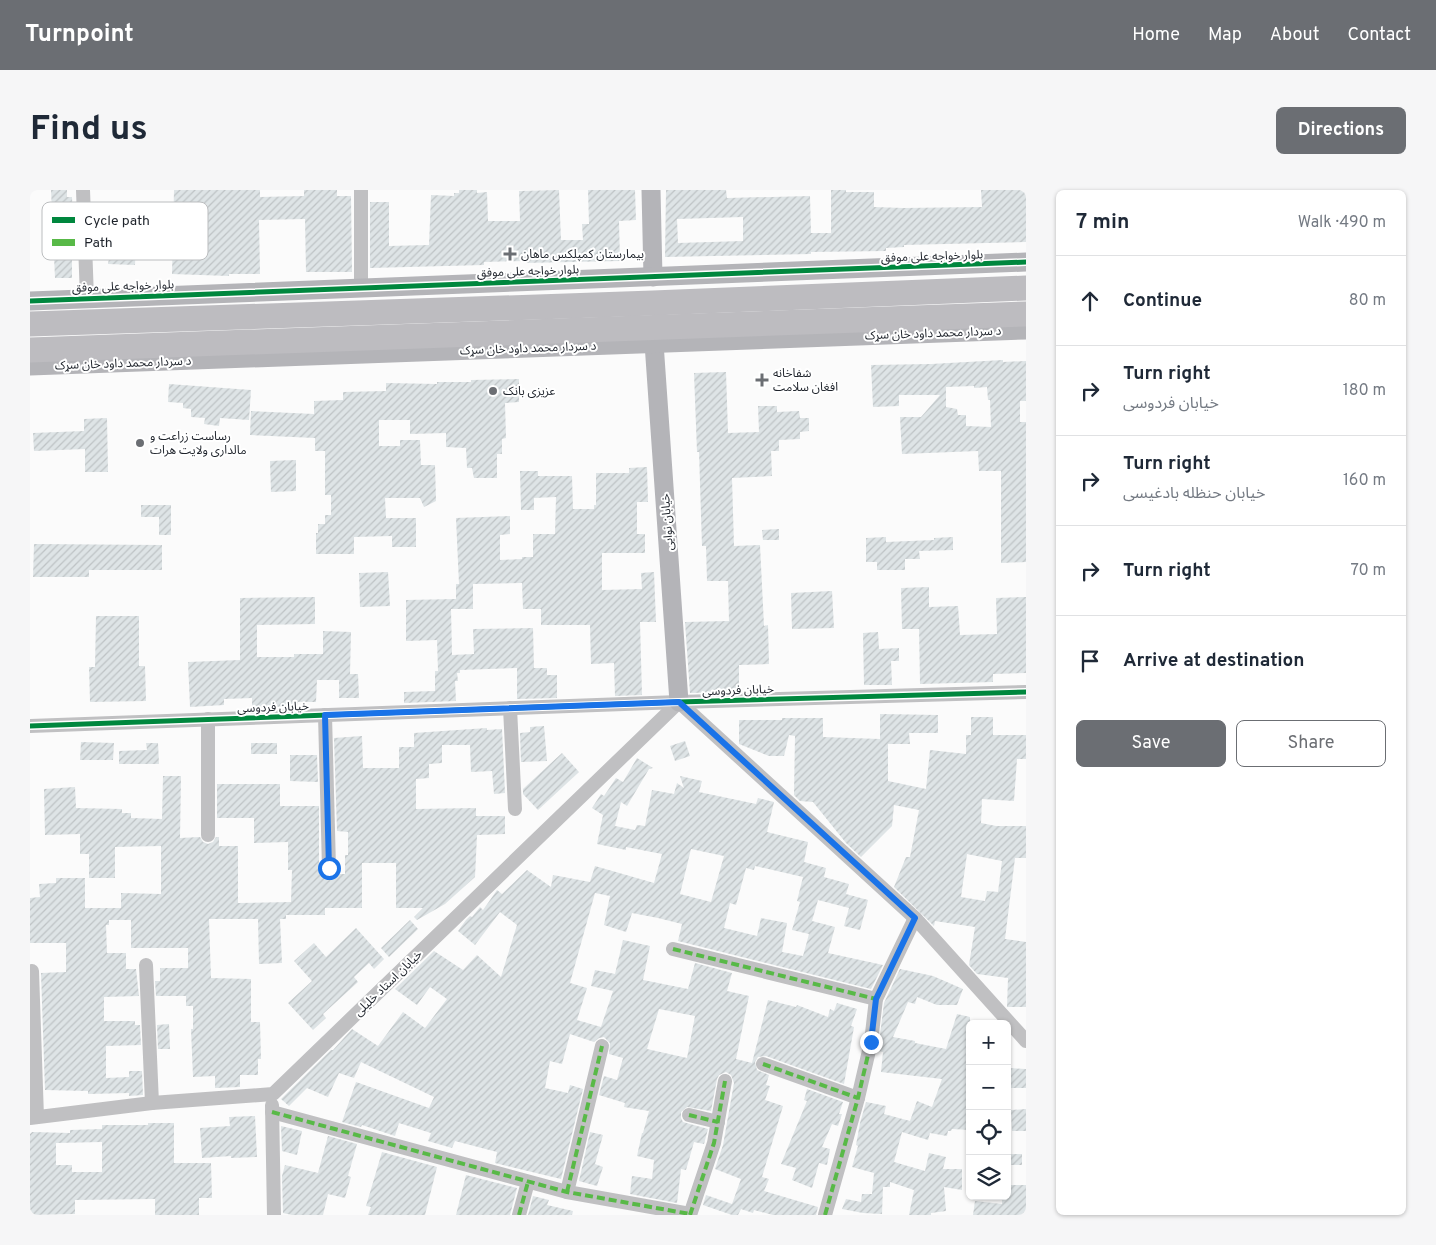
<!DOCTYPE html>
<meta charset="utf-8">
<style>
:root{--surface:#fff;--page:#f6f6f7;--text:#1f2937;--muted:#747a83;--line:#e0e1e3;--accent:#6b6e73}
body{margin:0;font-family:Overpass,"Noto Sans Arabic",sans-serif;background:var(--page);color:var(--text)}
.controls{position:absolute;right:15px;bottom:15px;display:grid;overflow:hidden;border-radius:8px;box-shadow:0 1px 4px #0004}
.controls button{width:45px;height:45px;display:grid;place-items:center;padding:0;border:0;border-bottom:1px solid var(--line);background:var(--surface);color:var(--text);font:25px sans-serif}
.stop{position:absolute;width:15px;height:15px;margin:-11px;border:4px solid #1a73e8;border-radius:50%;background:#fff}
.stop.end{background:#1a73e8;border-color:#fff;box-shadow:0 1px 5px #0008}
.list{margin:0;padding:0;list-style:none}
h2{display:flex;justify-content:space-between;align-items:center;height:65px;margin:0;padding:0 20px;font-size:21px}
h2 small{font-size:16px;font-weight:400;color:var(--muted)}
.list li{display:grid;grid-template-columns:32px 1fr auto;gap:15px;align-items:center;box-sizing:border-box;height:90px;padding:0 20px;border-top:1px solid var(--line)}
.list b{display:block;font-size:19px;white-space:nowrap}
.list p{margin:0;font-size:16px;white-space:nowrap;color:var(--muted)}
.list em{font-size:16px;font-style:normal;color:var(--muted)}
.actions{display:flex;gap:10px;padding:15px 20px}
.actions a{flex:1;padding:11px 0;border:1px solid var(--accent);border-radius:8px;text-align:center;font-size:18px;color:var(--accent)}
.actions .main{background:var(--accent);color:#fff}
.icon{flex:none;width:28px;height:28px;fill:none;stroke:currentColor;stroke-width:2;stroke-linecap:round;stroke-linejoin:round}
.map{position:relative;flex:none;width:996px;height:1025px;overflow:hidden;border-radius:8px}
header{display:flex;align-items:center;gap:30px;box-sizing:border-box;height:70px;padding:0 25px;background:var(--accent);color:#fff}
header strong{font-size:24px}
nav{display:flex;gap:28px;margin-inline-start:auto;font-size:18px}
.intro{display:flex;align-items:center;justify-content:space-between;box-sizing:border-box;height:120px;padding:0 30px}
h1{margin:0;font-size:35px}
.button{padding:12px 22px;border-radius:8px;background:var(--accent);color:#fff;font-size:18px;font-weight:700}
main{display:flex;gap:30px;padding:0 30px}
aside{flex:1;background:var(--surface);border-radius:8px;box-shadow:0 1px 4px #0004}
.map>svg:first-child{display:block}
.building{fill:url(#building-hatch);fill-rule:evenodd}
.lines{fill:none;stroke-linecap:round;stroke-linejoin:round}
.street{stroke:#c0c0c2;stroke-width:14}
.secondary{stroke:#b4b4b8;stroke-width:19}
.highway{stroke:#bdbcc0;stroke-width:25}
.quiet{stroke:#58b947;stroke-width:4;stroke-dasharray:8 4;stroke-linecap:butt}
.cycleway-casing{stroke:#fff;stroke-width:8}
.cycleway{stroke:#00873e;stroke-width:5}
.route{stroke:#1a73e8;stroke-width:6}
.poi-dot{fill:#6b6e73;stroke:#fff;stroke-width:2}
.labels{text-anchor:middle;stroke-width:4;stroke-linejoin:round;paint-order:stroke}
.poi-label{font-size:12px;fill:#1d222a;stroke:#fff;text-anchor:start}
.street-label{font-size:12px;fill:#1d222a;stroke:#fff}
.key{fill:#fff;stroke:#bbbdbf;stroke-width:1}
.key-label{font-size:14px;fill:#1d222a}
</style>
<header>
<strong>Turnpoint</strong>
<nav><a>Home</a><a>Map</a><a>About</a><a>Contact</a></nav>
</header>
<div class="intro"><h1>Find us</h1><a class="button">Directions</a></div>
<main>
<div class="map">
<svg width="996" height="1025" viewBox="0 0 996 1025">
<defs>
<pattern id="building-hatch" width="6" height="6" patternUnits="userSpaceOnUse" patternTransform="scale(1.25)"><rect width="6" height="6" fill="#dee4e6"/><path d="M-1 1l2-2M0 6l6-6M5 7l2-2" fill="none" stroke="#bec3c5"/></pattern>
</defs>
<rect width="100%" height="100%" fill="#fbfbfb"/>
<g class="building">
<path d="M21 0H37V7H42L43 33H45L47 69H42V88H25Z"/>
<path d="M144 0H230V7L274 6V0H307V6H321L322 82H276L275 29 229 30 230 84H199V86L142 84Z"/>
<path d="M429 0H447V3L457 2 458 31H490L489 1 529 0 531 50H553L552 34H559L558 0H605L606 30 589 31 590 71 493 73V71L454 72V75L340 78V12H359V56L399 55 401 5 424 6V3H429Z"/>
<path d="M636 0H696L697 8 780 6 781 43H801V0H816V2H844V17L873 18 952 17 951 0H996V52L874 55V57L856 58V61L781 62V64L635 67ZM713 27V51L648 53 647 29Z"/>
<path d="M63 33H74V52L106 53 105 75 78 74 79 68H64Z"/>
<path d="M973 170V172L996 171V211H990V232H996V372L971 373V281H949L948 261 872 264 870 227H891L910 205H869V216L843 217 841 175 901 174ZM944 196V198L957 197 958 210H960L961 237 936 236V225H928L927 219 916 217V197Z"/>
<path d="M696 182 698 243 729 242 728 216H747V222L769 221 770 228H779V241L770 242V249L749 250V261H741L742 286 702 288 704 356 730 355 734 436 738 435 739 474 709 475V502L660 503 655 432 699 431 698 391H677L676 356H672L669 262H667L664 183Z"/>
<path d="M489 189V212L475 213 476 248 472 249V264H467V288H444L442 278H437L436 258 416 257V243L380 244V230H349V256H370V250H390L391 275H405L406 311 394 317 390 308H355L356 328H386V357H362V346L324 347V364H286V343H288V334H295V325H301V305H295V261H285V248L220 245 221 221 284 224V211L313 210V202L356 201V193L407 194V192H441V190Z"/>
<path d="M139 194 221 200 219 230 190 228 189 236 174 234 175 228 161 227V219L153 218V213L138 212Z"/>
<path d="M77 228 78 282H55V259L4 261 3 243 54 241V229Z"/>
<path d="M266 270V301L241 302 240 271Z"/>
<path d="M617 277 618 312H607V344H615V363H572V400L612 399 611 383 624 382 626 432H610L612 505 585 506 584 473 561 474 560 435H511V419H493L492 393 443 394V419H421L422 465 444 464 443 439 503 438 504 478H517V485H527V508L487 509V478L430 480V483H427L428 491H425L426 511 374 513V502L405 501V481H408L407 450 376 451V410L426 409V394H429L426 328 480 326V344L470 345V370L492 369V367H503V344H525L526 307 504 308V320H491L490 281H508V286H542L543 319H564V315H566V283H599V278Z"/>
<path d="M111 315H141V345H129V327H111Z"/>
<path d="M749 339V350H733L732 340Z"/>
<path d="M856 347V352L904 350V348L923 347V360L889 361 890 369H875V380H847V372H836V348Z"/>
<path d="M4 354 132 355V380H59V387H3Z"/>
<path d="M358 382 360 416 330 417 329 383Z"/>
<path d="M899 397V417L928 416 930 445 967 444 966 408 996 407V483L963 484V492L890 494 889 439H872L871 398Z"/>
<path d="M802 401 804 438 762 439 761 403Z"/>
<path d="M285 407V434L227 435V467H264V464H293V441L321 442 320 484H328L329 508H309V490H287L286 512H268V516L222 518V508L194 509V515L160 517 158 472 210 470V408Z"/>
<path d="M66 426H109V476H115L116 511 60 512 59 477H65Z"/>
<path d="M848 442 849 459 869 458V471H861L862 495H834L833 443Z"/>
<path d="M850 524 908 525V543H879L880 554H858V591L896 599 900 560 936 564V545H941V527H963V545H996V569H987L984 611 952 609 951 633 966 636H996V668H985L975 749 996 752V817H977L978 788 947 784 939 775 945 737 905 731 904 736 864 697 876 667H880L889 620 864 615 862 636 831 667 816 653 783 612 770 611 764 605 765 546 759 545 754 566H739L709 554V530H752V528H793V547L850 549ZM937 664 972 671 968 702 957 701 955 711 931 707Z"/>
<path d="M514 536 517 571 491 572 490 543 500 542V537Z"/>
<path d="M457 538V540L472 539 475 603 464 604 462 581 441 582 440 555H412V573L399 574V588L386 589V619L446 618V626H475V644L447 645 445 687 415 714 387 730 384 727 393 718H366V673H332V718H295V725H256V729H250L252 773 229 774 228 729H179L181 788 221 789V832H230L231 869H228V885H210V897L185 898V886L163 887 161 839H163V816H156V806H126L125 791H130V778H158V758H101V730H79V735H76L77 763H96V779H106L109 806 74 807V831H105V835H110L111 855 76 856V888L99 887V881H112L113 905 99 906V903L58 904V901L15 900 11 783 36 782V753H0V708L10 707 9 694 26 693V688H55V718H91V703L131 704V656L85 657V688H59V664H50V644L15 645 14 599 45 597 46 618 92 619V623H101V628L132 629 133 586H151L150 648 170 647 173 652 178 654 183 652 186 647H189V656H208V713L261 712 262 680H258V652L224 653V628H187V594H250V616H289V684L299 687 305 684H315V665H318V642L307 641 304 548 332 546 333 578H369V557H384V543Z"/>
<path d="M655 551 660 566 645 571 640 556Z"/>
<path d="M51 552 84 553 83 570H50Z"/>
<path d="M116 553H128L129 574H89V561L117 560Z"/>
<rect x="221" y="553" width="26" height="11"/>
<path d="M532 563 549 582 508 620 493 604V599Z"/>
<path d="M260 565H287L288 592 260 591Z"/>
<path d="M607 568 623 578 619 579 597 616 591 612 585 636 605 640 607 635 615 636 622 600 644 604 647 593 654 598 650 586 672 591 669 602 726 614 728 608 744 612 737 642 778 652 774 672 796 678 794 687 819 694 816 704 838 710 830 740 814 736 819 718 788 710 782 731 805 737 798 763 853 775 841 799 648 751 652 734 628 728 602 723 596 742 574 735 580 706 565 703 540 793 557 798 547 830 571 837 583 801 561 796 565 780 585 784 593 750 620 756 613 790 658 799 665 773 702 783 697 801 719 806 706 869 722 873 738 810 766 817 767 815 798 827 800 819 804 821 807 813 827 819 821 836 824 837 814 894 736 866 728 867 725 872 727 880 739 885 736 895 740 896 735 910 753 916 732 987 739 989 734 1001 788 1017 786 1025H743L724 1020 723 1023 711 1019 708 1025H702L673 1015 676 1005 702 1014 711 989 685 979 693 955 704 893 701 885 696 882 689 885 687 889 681 921 657 917 651 922V928L653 932 678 939 674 954 664 952 656 980 651 979 647 1013 600 1004 602 986 622 989 624 970 607 966 612 943H613L619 921 594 917 595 913 569 905 574 886 587 890 593 868 579 864 580 853 574 847 569 848 564 852 540 844 532 874 520 871 515 898 538 903 540 895 553 899 531 989 465 973 467 962 425 951 422 958 398 951 401 943 369 933 365 946 332 935 331 937 312 932 326 892 399 918 404 907 331 872 324 888 309 883 298 907 277 898 259 916 251 909 301 860H303L322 839 348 856 373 822 395 838 417 809 400 797 387 815 365 799 404 761 433 780 447 765 471 787 487 735 470 722 445 755 428 741 436 730 440 726 442 727 450 717 453 720 467 700 472 704 497 680 521 697 523 685 560 692 565 676 624 693 632 664 596 657V660L567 654 573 625 562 618 571 604 574 606 586 588 593 592ZM661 659 694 666 681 712 650 704ZM725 676 773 687 767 711 770 712 762 740 779 744 773 766 752 762 757 733 731 728 727 746 694 738 700 713 706 715 716 678 724 680ZM629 819 665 826 657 868 617 859Z"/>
<path d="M380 730 388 739 359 767 351 758Z"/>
<path d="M326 738 354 769 344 779 339 773 324 787 328 792 293 824 296 828 283 840 258 813 282 791 264 771 284 753 296 767Z"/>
<path d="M870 779 903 786 933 799 927 815H907L887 807 885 814 878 812 863 847 885 851V853L916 859 927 824 940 827V940L922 939 921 941H918L917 946 900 943 898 950 872 942 864 972 895 981 899 963 916 967 913 979H932V1000L914 997 916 1021 901 1023V1025H879L884 1000 860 992V997H853L852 1024 833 1023 812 1019 816 1009 831 1012 832 1004H842L844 983 822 977 828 956 826 955 830 933 836 912 856 916 854 924 880 931 887 911 902 917 912 889 851 882 853 862 848 861 854 813Z"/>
<path d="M139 834 140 859H128L127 835Z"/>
<path d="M977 878 996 879V898H977Z"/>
<path d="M777 899 813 912 809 924H812L808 936 802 934 792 957 800 959 797 975 789 973 782 998 762 990 766 978 751 974 777 911 774 910Z"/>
<path d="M996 919V941H982L981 920Z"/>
<path d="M225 926 227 967 201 968V966L172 968 170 938 200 936 199 927Z"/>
<path d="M118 933H144V973H181L182 1008H169V1025H125V1009L45 1010V1024L0 1025V944L2 942 40 943V940L72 939V935H118ZM72 952V982H42V975H26V953Z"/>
<path d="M251 936 272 941 267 965 252 961Z"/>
<path d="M560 942 573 945 565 974 573 977 567 996 549 991Z"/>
<path d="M298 946 327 954 318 986 321 987 315 1008 298 1004 293 1025H262L253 1023 252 986 255 975 288 983Z"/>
<path d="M352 962 407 977 395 1025H338L341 1017 336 1016Z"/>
<rect x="977" y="964" width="15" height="11"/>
<path d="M436 985 487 998 480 1025H426Z"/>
<path d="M977 995H996V1025H943L945 1011 972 1014V1006H977Z"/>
<path d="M503 1006 519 1010 517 1015 543 1021 542 1025H498Z"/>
</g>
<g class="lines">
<g class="street">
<path d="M53 0 57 108"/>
<path d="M331 0V97"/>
<path d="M480 518 485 619"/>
<path d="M295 525 299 678"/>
<path d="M178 529V645"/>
<path d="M0 536 649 512 996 502"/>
<path d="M643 759 846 809"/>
<path d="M116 775 122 913"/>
<path d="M2 781 7 927"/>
<path d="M733 874 828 908"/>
<path d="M242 915 244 1025"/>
<path d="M242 922 537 1002 660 1024"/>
<path d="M659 925 688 932"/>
<path d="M0 928 122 913 243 904 649 512 885 728 996 851"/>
<path d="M537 1002 572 856"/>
<path d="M489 1025 498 992"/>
<path d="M660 1025 684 953 695 891"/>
<path d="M795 1025 828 908 841 852 846 809 885 728"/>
</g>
<g class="secondary">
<path d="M621 0 623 87"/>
<path d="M0 111 996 72"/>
<path d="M624 153 649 512"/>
<path d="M0 176 996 140"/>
</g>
<g class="highway">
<path d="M0 134 623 113 996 98"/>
<path d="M0 160 996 124"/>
</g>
<g class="quiet">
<path d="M643 759 846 809"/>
<path d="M733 874 828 908"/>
<path d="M242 922 537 1002 660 1024"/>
<path d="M659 925 688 932"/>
<path d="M537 1002 572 856"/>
<path d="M489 1025 498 992"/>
<path d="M660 1025 684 953 695 891"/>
<path d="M795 1025 828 908 841 852 846 809 885 728"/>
</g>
<g class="cycleway-casing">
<g id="cycleway">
<path d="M0 111 996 72"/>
<path d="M0 536 649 512 996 502"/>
</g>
</g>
<use href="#cycleway" class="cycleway"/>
</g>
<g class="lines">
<path class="route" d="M299 678 295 525 649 512 885 728 846 809 841 852"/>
</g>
<g class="poi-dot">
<path d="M477.5 56.5h5v5h5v5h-5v5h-5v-5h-5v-5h5z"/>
<path d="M729.5 182.5h5v5h5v5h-5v5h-5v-5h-5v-5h5z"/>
<circle cx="463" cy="201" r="5"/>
<circle cx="110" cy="253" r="5"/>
</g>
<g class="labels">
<g class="poi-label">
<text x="491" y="68">بیمارستان کمپلکس ماهان</text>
<text x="743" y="187">شفاخانه<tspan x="743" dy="14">افغان سلامت</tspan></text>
<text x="473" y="205">عزیزی بانک</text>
<text x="120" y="250">رساست زراعت و<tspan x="120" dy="14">مالداری ولایت هرات</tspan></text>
</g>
<g class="street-label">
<text transform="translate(902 66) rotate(-2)" y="4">بلوار خواجه علی موفق</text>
<text transform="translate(498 81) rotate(-2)" y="4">بلوار خواجه علی موفق</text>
<text transform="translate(93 96) rotate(-2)" y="4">بلوار خواجه علی موفق</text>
<text transform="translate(903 143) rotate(-2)" y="4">د سردار محمد داود خان سړک</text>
<text transform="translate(498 158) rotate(-2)" y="4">د سردار محمد داود خان سړک</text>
<text transform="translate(93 173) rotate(-2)" y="4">د سردار محمد داود خان سړک</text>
<text transform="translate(637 332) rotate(-94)" y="4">خیابان نوایی</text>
<text transform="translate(708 500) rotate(-2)" y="4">خیابان فردوسی</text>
<text transform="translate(243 517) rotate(-2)" y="4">خیابان فردوسی</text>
<text transform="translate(358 793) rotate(-44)" y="4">خیابان استاد خلیلی</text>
</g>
</g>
<rect x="12" y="12" width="166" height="58" rx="8" class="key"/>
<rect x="22" y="27" width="23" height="6" fill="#00873e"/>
<rect x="22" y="49" width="23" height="7" fill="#58b947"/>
<g class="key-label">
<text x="54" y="35">Cycle path</text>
<text x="54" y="57">Path</text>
</g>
</svg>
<div class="controls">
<button>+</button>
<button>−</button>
<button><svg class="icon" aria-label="locate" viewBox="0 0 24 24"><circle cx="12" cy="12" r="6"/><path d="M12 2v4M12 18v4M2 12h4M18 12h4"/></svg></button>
<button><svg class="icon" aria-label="layers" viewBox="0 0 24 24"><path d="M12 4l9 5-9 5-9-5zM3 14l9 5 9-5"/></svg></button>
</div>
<div class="stop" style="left:299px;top:678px"></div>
<div class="stop end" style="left:841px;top:852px"></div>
</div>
<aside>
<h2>7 min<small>Walk · 490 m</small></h2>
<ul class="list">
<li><svg class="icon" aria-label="ahead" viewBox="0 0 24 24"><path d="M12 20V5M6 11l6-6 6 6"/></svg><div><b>Continue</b></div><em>80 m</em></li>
<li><svg class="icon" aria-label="right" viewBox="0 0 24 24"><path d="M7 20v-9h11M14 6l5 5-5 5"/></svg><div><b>Turn right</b><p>خیابان فردوسی</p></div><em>180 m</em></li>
<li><svg class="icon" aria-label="right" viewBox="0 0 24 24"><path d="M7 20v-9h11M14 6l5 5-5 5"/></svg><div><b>Turn right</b><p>خیابان حنظله بادغیسی</p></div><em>160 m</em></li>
<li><svg class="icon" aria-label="right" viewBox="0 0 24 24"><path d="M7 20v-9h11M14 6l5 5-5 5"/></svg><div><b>Turn right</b></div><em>70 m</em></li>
<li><svg class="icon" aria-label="arrive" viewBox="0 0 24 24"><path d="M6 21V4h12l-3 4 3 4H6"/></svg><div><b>Arrive at destination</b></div></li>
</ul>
<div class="actions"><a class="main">Save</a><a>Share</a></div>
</aside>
</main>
